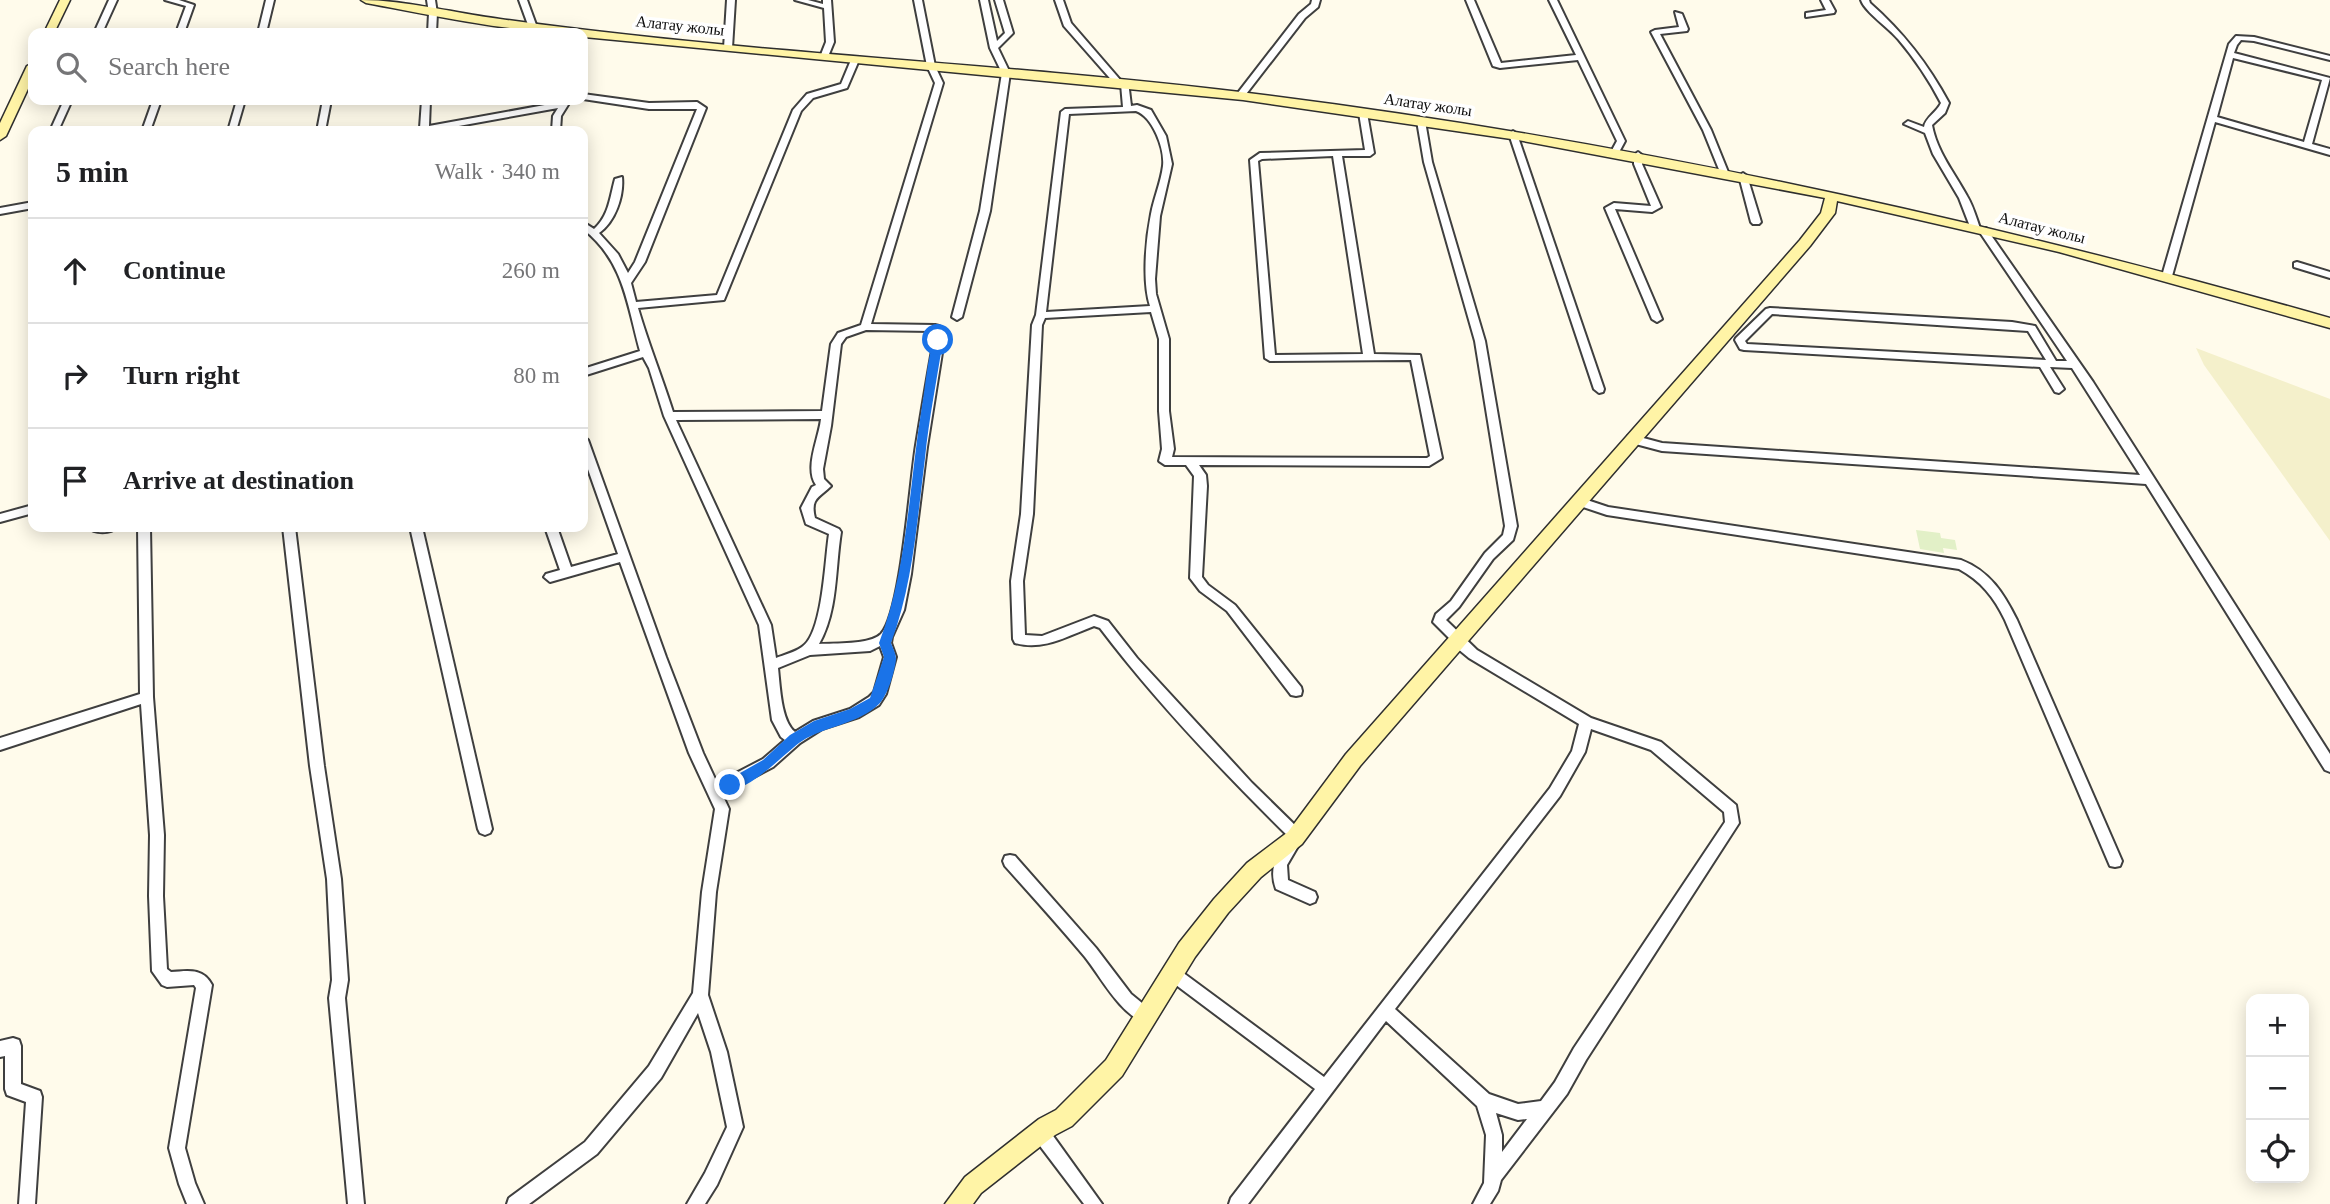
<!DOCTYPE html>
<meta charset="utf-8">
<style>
:root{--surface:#fff;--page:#f2f2f2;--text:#202124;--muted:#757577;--line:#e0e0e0}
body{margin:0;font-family:"Times New Roman",serif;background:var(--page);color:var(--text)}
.controls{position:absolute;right:21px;bottom:21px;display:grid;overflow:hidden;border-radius:14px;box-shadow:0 4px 18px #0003}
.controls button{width:63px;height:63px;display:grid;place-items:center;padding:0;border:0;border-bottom:2px solid var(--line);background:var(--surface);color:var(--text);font:35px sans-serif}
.stop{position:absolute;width:21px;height:21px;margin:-16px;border:5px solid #1a73e8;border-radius:50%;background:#fff}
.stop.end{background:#1a73e8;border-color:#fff;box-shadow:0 2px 7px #0008}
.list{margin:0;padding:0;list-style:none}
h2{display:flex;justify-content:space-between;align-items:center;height:91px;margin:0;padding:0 28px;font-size:30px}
h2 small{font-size:23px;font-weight:400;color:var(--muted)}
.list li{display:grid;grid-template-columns:46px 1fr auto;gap:21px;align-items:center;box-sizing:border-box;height:105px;padding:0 28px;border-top:2px solid var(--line)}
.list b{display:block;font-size:26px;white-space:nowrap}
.list em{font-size:23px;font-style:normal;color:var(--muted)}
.icon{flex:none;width:38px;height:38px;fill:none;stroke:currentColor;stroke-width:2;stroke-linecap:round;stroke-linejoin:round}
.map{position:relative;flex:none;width:2330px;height:1204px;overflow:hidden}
.search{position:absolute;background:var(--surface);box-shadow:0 4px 18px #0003;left:28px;top:28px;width:560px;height:77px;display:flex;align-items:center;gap:18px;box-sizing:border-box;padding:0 24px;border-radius:14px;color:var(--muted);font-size:26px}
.panel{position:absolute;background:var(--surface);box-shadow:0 4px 18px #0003;left:28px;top:126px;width:560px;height:406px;border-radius:14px}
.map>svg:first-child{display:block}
.farmland{fill:#f4f0cb}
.pitch{fill:#e2f0c7}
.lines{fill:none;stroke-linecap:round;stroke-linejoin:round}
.street-casing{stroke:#3f3f3f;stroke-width:4}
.secondary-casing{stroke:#2e2e2e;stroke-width:3}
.street{fill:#fff;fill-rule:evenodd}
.secondary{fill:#fff4a6;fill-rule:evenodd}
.route{fill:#1a73e8}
.labels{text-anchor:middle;stroke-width:7;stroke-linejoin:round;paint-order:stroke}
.far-street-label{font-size:16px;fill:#0c0c0c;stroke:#fff}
</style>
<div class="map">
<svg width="2330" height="1204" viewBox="0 0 2330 1204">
<rect width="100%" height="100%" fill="#fffbeb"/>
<path class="farmland" d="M2196 348 2330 399V541L2204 365Z"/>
<path class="pitch" d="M1916 530 1940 533 1941 538 1955 540 1957 550 1943 548 1944 553 1920 549Z"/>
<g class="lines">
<g class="street-casing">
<g id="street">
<path d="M109 0H117L102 33H94Z"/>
<path d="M165 0H179L194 5 184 33H176L186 6Z"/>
<path d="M266 0H274L266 33H258Z"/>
<path d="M427 0H435L437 13 436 33H428L429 13Z"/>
<path d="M519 0H527L539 33H531Z"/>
<path d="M727 0H735L732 48 728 50 724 48Z"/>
<path d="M795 0H808L823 4V0H831L834 42 827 59 820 57 826 42 824 8Z"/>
<path d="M914 0H922L935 66 943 83 871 324 935 325 939 326 945 334 927 447 911 574 904 610 892 637 891 643 896 657 886 694 879 705 859 717 822 729 800 743 773 767 722 794 729 809 716 892 708 995 727 1052 743 1127 717 1185 705 1204H687L705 1173 727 1127 711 1052 698 1013 661 1078 597 1154 529 1204H507L509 1198 585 1142 649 1066 693 993 702 892 715 809 689 753 620 562 550 582 544 577 546 574 560 570 545 527H557L571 567 618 554 583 455V436L588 440 666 657 703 753 717 783 763 759 785 740 781 737 772 720 759 625 664 416 649 368 643 357 583 376V369L640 351C627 304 624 261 583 229V222L594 229C609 216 610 197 615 179L622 177C624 196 615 222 599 233L618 254 628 273 635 262 697 109H649L583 99V94L649 103 697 102 706 108 645 262 631 283 636 302 717 295 793 110 807 94 841 84 851 60 858 58 859 60 847 88 813 98 801 111 724 300 638 308C648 343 662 377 673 412L822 411 831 344 838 333 861 325 935 83 927 66ZM866 330 932 331 935 334C928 371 922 408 916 445 910 480 901 613 881 634 870 645 834 643 819 644 838 611 835 569 841 532L839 529 815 518C810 498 819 498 831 486L824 479 823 469 831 426 841 344 846 337ZM821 419C819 438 804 468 816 485L812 487 801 508 806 524 829 534C825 558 823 634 802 647 795 652 784 655 776 658L771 625 676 420ZM880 646 884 657 874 692 869 697 850 709 813 721 795 732C781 721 780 686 778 668L810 655 870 651Z"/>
<path d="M980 0H988L997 41 1005 33 995 0H1003L1013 33 998 48 1010 73 990 211 962 317 957 320 952 317 980 211 1002 73 990 48Z"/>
<path d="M1055 0H1063L1071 23 1122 82 1128 81 1131 106 1137 105 1151 110 1166 136 1172 164 1160 216 1155 279 1156 294 1169 339V411L1174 449 1172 457 1427 458 1430 456 1411 360 1270 361 1265 358 1250 160 1260 153 1365 150 1359 113 1363 110 1367 113 1374 153 1370 156H1342L1374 354 1420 355 1442 458 1429 466 1199 465 1206 475 1207 486 1202 577 1208 585 1235 605 1301 687 1302 691 1301 695 1296 696 1291 695 1227 611 1200 591 1190 578 1194 476 1186 465H1165L1159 461 1162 449 1159 411V339L1151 312 1045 318 1042 325 1033 514 1023 581 1025 635 1042 636 1094 616 1108 621 1137 658 1252 783 1302 832 1304 836 1287 865 1288 880 1315 892 1317 897 1315 902 1310 904 1276 889C1268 867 1278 855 1289 837 1222 771 1156 702 1100 628L1094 626C1067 636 1044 651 1015 643L1013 639 1011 581 1021 514 1032 325 1036 315 1061 112 1065 109 1123 107 1121 84H1115L1064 26ZM1136 111C1153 117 1165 149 1163 166 1161 182 1154 198 1151 214 1146 239 1142 281 1150 306L1046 312 1069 114ZM1333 156 1363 354 1275 355 1258 161 1262 159Z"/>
<path d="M1312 0H1320L1318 7 1305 18 1243 98H1237V94L1299 14 1311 4Z"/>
<path d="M1466 0H1474L1501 63 1576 55 1549 0H1557L1625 141 1618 154 1611 152 1617 141 1578 60 1500 68 1493 66Z"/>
<path d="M1821 0H1829L1835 11 1834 13 1806 17V13L1826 10Z"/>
<path d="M1861 0H1869L1870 3C1903 32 1928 64 1949 103L1945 113 1932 125C1937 152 1954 172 1967 196 1973 206 1976 217 1980 228H1986L2093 382 2330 754V772L2325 770 2146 484 1662 451 1628 442 1627 439 1628 436 1632 435 1662 443 2140 475 2072 368 2050 367 2064 389 2059 393 2055 392 2040 367 1744 350 1740 349 1735 340 1736 338 1766 309 1770 308 2012 322 2035 326 2056 361H2067L1979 231H1973L1971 229 1959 198 1933 154 1925 133 1904 124 1908 121 1924 127C1925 118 1937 112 1941 103 1929 80 1915 59 1898 39 1889 28 1865 12 1861 0ZM1772 314 2028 331 2046 360 1747 344 1745 341Z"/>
<path d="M1675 12 1682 14 1688 29 1687 31 1660 34 1711 130 1728 172 1727 174 1720 172 1703 130 1651 32 1655 30 1679 27Z"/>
<path d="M2236 36 2254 37 2330 56V60L2254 41 2241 40 2237 45 2234 53 2330 78 2312 144 2330 149V155L2215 122 2172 276 2167 279 2164 278 2162 276 2229 44ZM2233 58 2322 80 2304 142 2217 117Z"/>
<path d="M64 100H72L58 131H50Z"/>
<path d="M153 100H161L150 131H142Z"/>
<path d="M237 100H245L236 131H228Z"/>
<path d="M323 100H331L325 131H317Z"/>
<path d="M422 100H430L429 126 561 102 563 100H571L561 116 560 131H552L553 116 558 108 431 131H414L420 128Z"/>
<path d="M1421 118 1425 121 1432 162 1485 341 1517 526 1513 540 1493 559 1459 607 1446 620 1477 650 1591 718 1661 742 1736 805 1739 823 1586 1060 1567 1094 1501 1180 1498 1191 1490 1204H1473L1484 1183 1486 1135 1477 1106 1386 1021 1248 1204H1229L1231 1198 1315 1089 1168 979 1165 974 1168 969 1173 967 1178 969 1324 1077 1550 788 1572 751 1579 724 1469 658 1452 644 1450 639 1433 622 1436 614 1451 601 1485 553 1503 535 1505 526 1475 341 1424 162 1417 121ZM1591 729 1651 750 1724 812 1725 822 1574 1048 1555 1082 1541 1101 1518 1104 1489 1094 1395 1009 1560 796 1585 752ZM1496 1113 1518 1120 1527 1119 1502 1152V1135Z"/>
<path d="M1513 131 1517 134 1604 389 1603 392 1599 393 1594 389 1509 134Z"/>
<path d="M1638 152 1642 155V164L1661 207 1652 212 1615 209 1662 319 1657 322 1652 319 1605 208 1614 203 1651 206 1634 164V155Z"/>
<path d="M1743 173 1747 176 1761 222 1759 224H1753L1751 222 1739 176Z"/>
<path d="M33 202V208L0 214V208Z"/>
<path d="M2297 262 2330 272V278L2294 267V263Z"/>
<path d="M1578 497 1608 507 1961 560C1990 571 2004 594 2017 620L2122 861 2120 866 2115 867 2110 866 2005 620C1994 597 1981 581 1959 569L1607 515 1574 504 1572 501Z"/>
<path d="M33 505V513L0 522V514Z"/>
<path d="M88 527H117C111 534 94 534 88 527Z"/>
<path d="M138 527H150L153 697 164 835 163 896 167 969 171 972C187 971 203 967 212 985L185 1148 195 1183 204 1204H187L179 1184 169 1148 196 988 194 985 167 987 162 985 152 971 149 896 150 835 141 704 0 750V738L140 694Z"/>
<path d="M283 527H295L324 766 341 879 348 980 345 998 364 1204H348L329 998 332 980 327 879 310 766Z"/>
<path d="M410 527H422L492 829 490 833 485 835 480 833 478 829Z"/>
<path d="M1010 855 1015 856 1096 948 1131 994 1153 1012 1156 1017 1153 1022 1148 1025C1119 1013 1103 980 1085 957 1059 926 1032 896 1005 866L1003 861 1005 856Z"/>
<path d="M13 1038 19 1040 21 1046V1084L40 1091 42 1097 35 1204H19L26 1102 7 1095 5 1089V1056L0 1057V1041Z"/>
<path d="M1040 1124 1046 1126 1102 1204H1084L1034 1138 1032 1132 1034 1126Z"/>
</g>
</g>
<g class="secondary-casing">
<g id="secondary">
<path d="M60 0H70L54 33H44Z"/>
<path d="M361 0C407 0 453 13 500 19 586 31 672 40 759 48 919 62 1080 73 1240 92 1609 137 1972 216 2330 318V328L2059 252 1837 201 1835 213 1810 246 1360 766 1302 844 1261 877 1228 913 1195 957 1122 1076 1072 1126 1055 1135 981 1193 973 1204H945L965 1177 1039 1119 1056 1110 1106 1060 1179 943 1214 899 1247 863 1288 832 1346 754 1800 240 1821 213 1825 198 1518 140 1243 100 584 37 583 33C510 33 437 16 366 3Z"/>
<path d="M33 63V78L6 136 0 140V123L27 66Z"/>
</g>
</g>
<use href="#street" class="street"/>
<use href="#secondary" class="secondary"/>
</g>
<path class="route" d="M935 337 943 340C937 379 929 418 925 458 917 521 913 584 891 643 893 648 896 654 896 659 895 671 888 695 879 704 859 724 825 726 802 741 785 752 747 795 726 789V781L763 760 790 735 814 721 850 709 870 698 884 657 879 643C908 568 909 485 922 406 926 384 927 358 935 337Z"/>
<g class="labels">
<g class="far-street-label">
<text transform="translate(680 25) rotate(6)" y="6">Алатау жолы</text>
<text transform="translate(1428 104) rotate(8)" y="6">Алатау жолы</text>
<text transform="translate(2042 227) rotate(14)" y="6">Алатау жолы</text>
</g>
</g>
</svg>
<div class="controls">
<button>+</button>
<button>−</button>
<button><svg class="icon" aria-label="locate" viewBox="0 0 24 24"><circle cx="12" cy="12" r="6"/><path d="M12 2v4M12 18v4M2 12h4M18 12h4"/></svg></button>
</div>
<div class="stop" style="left:938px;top:340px"></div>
<div class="stop end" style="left:730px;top:785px"></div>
<div class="search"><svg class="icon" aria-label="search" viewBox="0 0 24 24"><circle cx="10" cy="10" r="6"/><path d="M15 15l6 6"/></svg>Search here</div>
<section class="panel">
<h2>5 min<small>Walk · 340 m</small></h2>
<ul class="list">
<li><svg class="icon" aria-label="ahead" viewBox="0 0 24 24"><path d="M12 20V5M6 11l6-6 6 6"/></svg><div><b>Continue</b></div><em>260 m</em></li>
<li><svg class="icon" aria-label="right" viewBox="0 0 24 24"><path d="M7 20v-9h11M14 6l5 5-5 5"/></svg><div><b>Turn right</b></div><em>80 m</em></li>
<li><svg class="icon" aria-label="arrive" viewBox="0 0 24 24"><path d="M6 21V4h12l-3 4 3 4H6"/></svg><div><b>Arrive at destination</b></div></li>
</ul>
</section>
</div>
